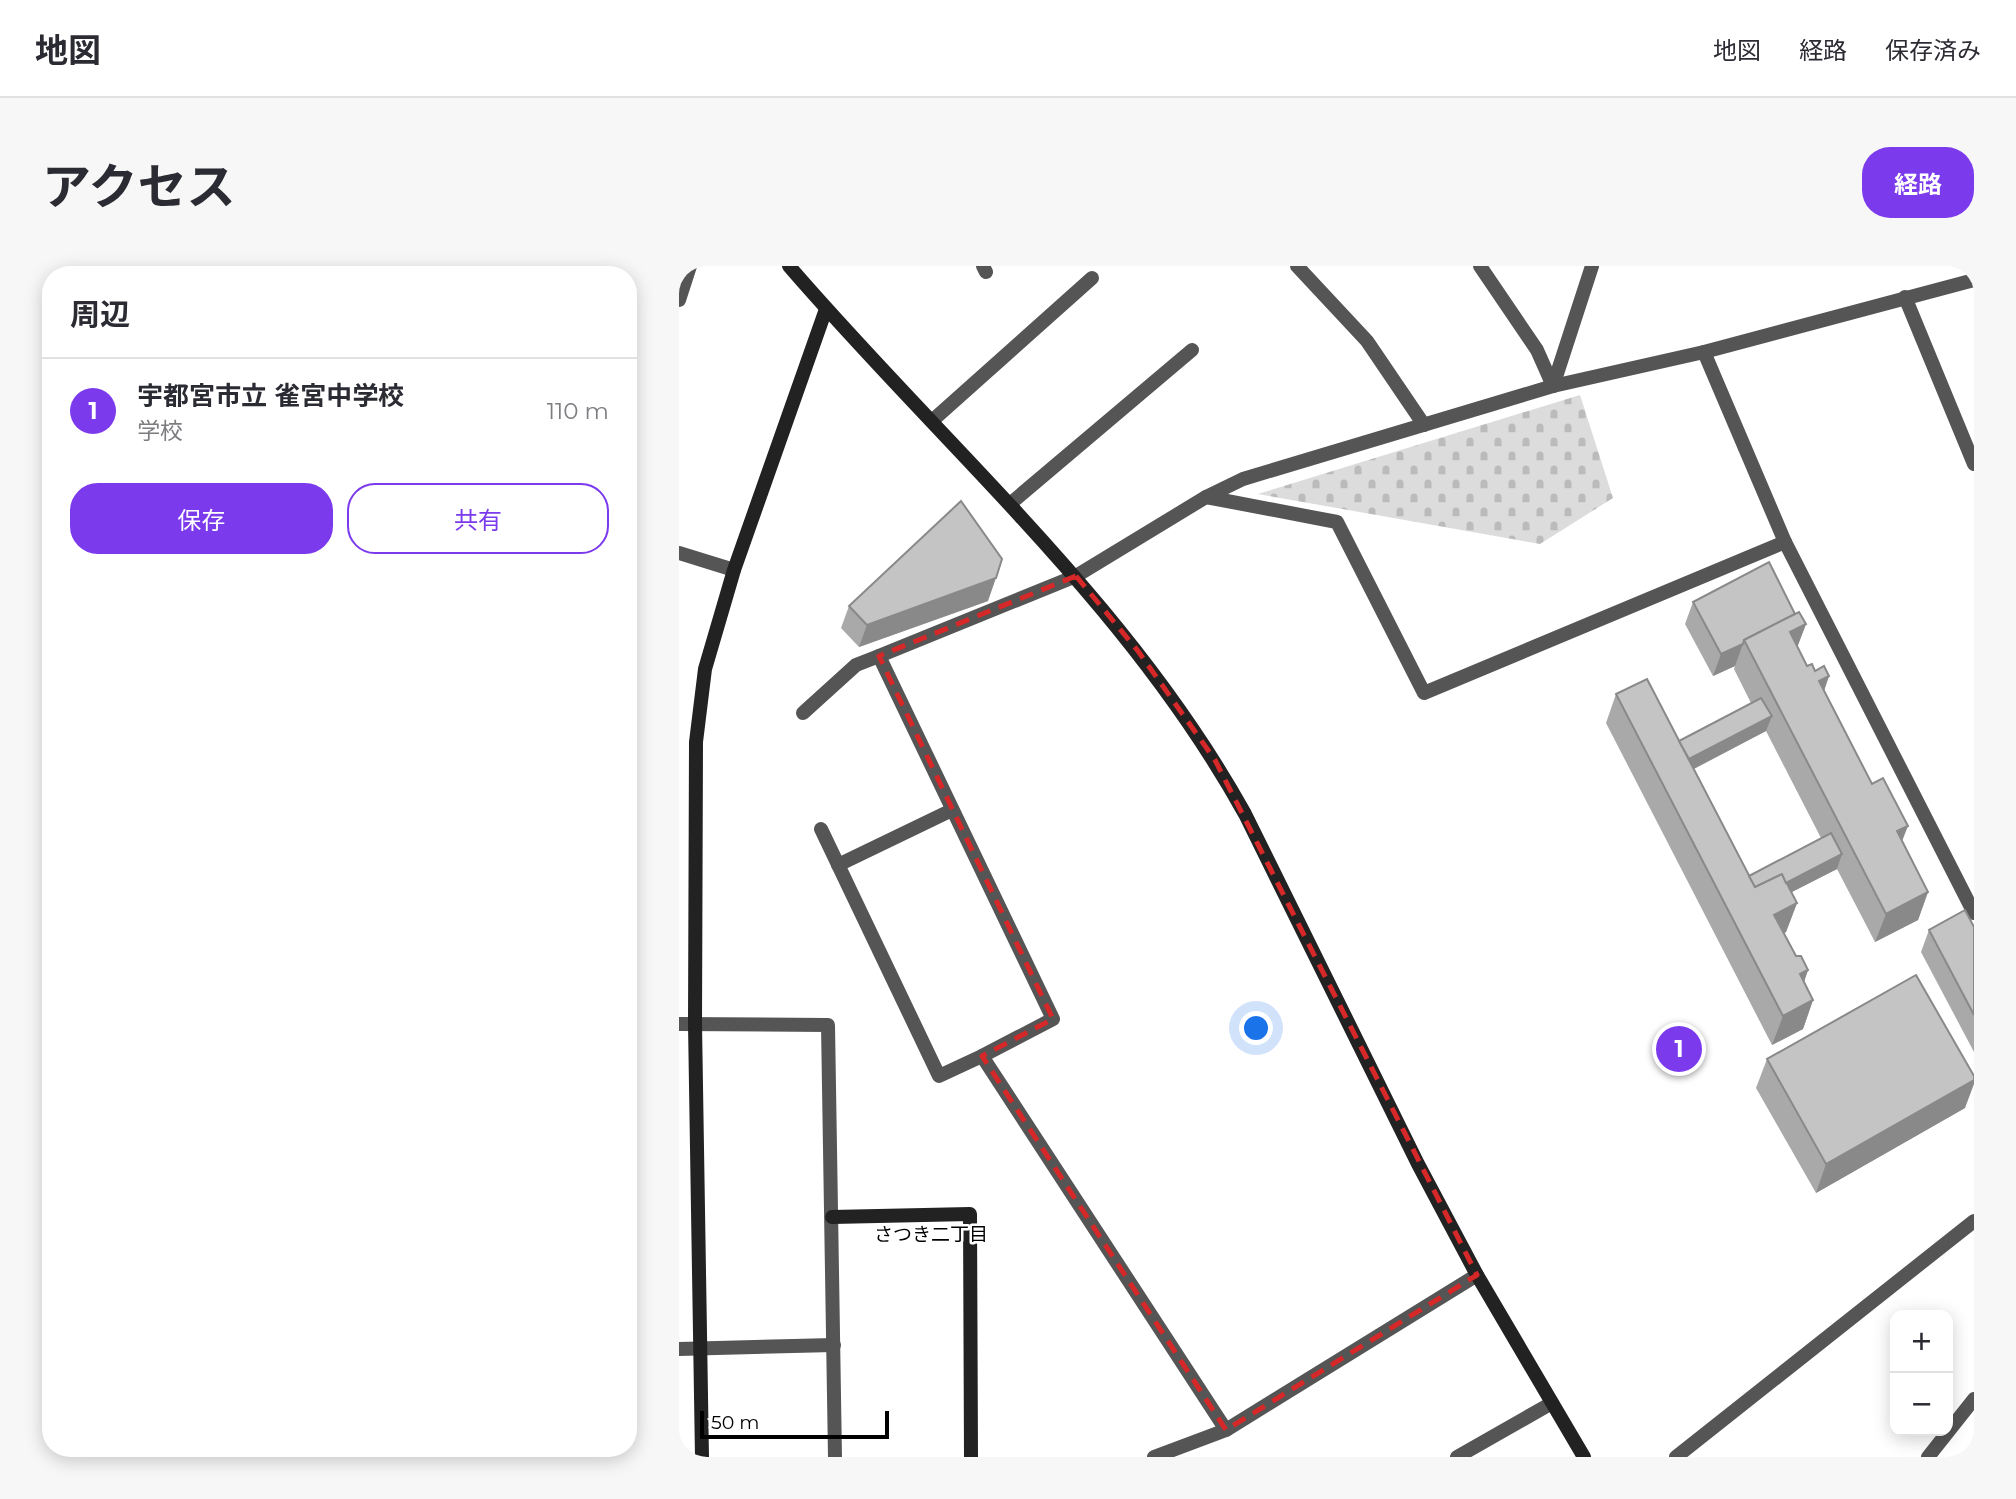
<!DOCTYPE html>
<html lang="ja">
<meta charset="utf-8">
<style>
:root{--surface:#fff;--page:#f7f7f7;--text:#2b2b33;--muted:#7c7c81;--line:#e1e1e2;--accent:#7c3aed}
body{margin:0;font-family:Montserrat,"Noto Sans JP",sans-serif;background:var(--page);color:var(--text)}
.controls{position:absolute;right:21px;bottom:21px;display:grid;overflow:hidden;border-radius:14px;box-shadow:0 4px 18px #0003}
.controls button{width:63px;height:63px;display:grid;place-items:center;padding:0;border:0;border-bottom:2px solid var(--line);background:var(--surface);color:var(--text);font:35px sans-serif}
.scale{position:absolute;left:21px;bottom:18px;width:189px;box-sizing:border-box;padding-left:7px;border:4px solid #000;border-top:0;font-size:19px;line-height:24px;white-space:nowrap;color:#000;-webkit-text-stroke:5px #fff;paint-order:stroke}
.you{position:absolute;left:578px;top:763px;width:24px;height:24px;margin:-18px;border:5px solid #fff;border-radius:50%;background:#1a73e8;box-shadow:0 0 0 10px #1a73e833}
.badge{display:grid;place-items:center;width:46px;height:46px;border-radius:50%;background:var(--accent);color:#fff;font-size:23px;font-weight:700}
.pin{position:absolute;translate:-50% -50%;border:4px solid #fff;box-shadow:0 2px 7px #0006}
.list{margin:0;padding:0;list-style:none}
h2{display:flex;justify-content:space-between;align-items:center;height:91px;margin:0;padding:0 28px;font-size:30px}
h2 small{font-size:23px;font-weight:400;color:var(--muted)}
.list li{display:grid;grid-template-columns:46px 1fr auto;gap:21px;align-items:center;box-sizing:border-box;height:105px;padding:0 28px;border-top:2px solid var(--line)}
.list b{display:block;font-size:26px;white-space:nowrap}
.list p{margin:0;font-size:23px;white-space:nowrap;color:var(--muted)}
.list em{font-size:23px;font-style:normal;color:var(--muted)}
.actions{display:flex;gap:14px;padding:21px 28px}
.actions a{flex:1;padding:16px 0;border:2px solid var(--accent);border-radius:28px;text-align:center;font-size:24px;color:var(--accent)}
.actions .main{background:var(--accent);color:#fff}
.map{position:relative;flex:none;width:1295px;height:1191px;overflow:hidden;border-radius:28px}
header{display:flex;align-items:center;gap:42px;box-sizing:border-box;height:98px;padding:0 35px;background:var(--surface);border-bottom:2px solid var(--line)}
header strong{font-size:33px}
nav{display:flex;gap:38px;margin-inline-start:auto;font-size:24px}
.intro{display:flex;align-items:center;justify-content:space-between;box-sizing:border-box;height:168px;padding:0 42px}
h1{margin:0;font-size:49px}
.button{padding:18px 32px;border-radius:28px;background:var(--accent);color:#fff;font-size:24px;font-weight:700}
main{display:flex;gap:42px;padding:0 42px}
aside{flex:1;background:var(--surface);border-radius:28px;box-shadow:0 4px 18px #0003}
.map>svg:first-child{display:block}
.cemetery{fill:url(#cemetery-stones)}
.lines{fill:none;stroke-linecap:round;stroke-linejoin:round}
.street{stroke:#555;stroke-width:14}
.secondary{stroke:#222;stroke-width:14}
.wall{fill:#a9a9a9;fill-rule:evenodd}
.shaded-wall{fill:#898989}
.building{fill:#c4c4c4;stroke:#898989;stroke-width:2}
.marked{fill:none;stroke:#d62828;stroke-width:5;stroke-dasharray:14 9;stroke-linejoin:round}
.labels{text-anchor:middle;stroke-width:5;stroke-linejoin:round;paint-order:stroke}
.neighbourhood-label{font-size:19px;fill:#000;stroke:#fff}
</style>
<header>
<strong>地図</strong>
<nav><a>地図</a><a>経路</a><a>保存済み</a></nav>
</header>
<div class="intro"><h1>アクセス</h1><a class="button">経路</a></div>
<main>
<aside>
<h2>周辺<small></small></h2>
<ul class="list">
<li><span class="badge">1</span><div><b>宇都宮市立 雀宮中学校</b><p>学校</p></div><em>110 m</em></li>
</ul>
<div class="actions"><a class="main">保存</a><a>共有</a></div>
</aside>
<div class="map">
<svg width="1295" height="1191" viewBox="0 0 1295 1191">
<defs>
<pattern id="cemetery-stones" width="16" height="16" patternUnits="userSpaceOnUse" patternTransform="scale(1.75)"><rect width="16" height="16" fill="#dcdcdc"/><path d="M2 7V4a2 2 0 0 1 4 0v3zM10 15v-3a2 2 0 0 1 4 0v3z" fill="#bbb"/></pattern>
</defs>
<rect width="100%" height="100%" fill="#fff"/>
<path class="cemetery" d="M901 129 934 232 861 278 579 228Z"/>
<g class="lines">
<g class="street">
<path d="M304 0 307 6"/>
<path d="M618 0 688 75 745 159"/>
<path d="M801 0 858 84 874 120"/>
<path d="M1226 31 1295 198"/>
<path d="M0 34 11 0"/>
<path d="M1025 86 1106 276 1295 647"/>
<path d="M874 120 913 0"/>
<path d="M254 154 413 12"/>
<path d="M527 231 658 256 745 427 1106 276"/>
<path d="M332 237 513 84"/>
<path d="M0 287 55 304"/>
<path d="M124 447 177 399 200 390"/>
<path d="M142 563 260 810 303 790"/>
<path d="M159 599 273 544"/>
<path d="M0 758 149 759 156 1191"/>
<path d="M0 1083 155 1079"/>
<path d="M547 1164 303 790 374 753 200 390 397 310 527 231 564 213 874 120 1025 86 1295 14"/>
<path d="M475 1191 547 1164 798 1009"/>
<path d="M778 1191 873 1137"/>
<path d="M997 1191 1295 955"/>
<path d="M1249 1191 1295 1133"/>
</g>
<g class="secondary">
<path d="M110 0C266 181 449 337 566 548L739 898 798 1009 905 1191"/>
<path d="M153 951 291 948 292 1191"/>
<path d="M23 1191 16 758 17 476 26 403 55 304 147 43"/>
</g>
</g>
<g class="wall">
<path d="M309 335 180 381 162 362 170 340Z"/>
<path d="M1014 336 1116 348 1127 358 1118 381 1128 400 1150 410 1145 425 1249 626 1239 654 1196 676 1158 603 1112 626 1118 637 1107 666 1105 667 1117 690 1129 704 1125 716 1134 734 1124 763 1093 779 927 457 937 428 1000 475 1072 437 1055 403 1056 400 1034 410 1006 358ZM1087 465 1142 572 1070 610 1015 503Z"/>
<path d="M1295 661V786L1242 686 1250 664Z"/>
<path d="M1088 793 1286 842 1137 927 1077 822Z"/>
</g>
<g class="shaded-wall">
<path d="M317 312 309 335 180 381 188 359Z"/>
<path d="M1127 358 1116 387 1066 377Z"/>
<path d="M1064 378 1056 400 1034 410 1042 388Z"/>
<path d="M1150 410 1140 439V415Z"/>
<path d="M1093 450 1087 465 995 513 1001 498Z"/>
<path d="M1229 560 1218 588V565Z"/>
<path d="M1163 588 1158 603 1066 650 1071 635Z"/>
<path d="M1249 626 1239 654 1196 676 1207 648Z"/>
<path d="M1118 637 1107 666 1085 678 1095 649Z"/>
<path d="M1129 704 1119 733 1121 708Z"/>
<path d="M1134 734 1124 763 1093 779 1104 750Z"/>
<path d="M1295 814V818L1286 842 1137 927 1147 898Z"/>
</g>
<g class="building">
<path d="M282 235 323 293 317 312 188 359 170 340Z"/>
<path d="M1090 296 1116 348 1065 374 1064 378 1042 388 1014 336Z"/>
<path d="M1120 346 1127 358 1111 366 1128 400 1133 398 1136 405 1145 400 1150 410 1140 415 1193 518 1204 512 1229 560 1218 565 1249 626 1207 648 1065 374Z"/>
<path d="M968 413 1076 621 1103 608 1118 637 1095 649 1117 690H1122L1129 704 1121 708 1134 734 1104 750 937 428Z"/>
<path d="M1082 432 1093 450 1010 493 1000 475Z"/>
<path d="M1152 567 1163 588 1107 617 1103 608 1076 621 1070 610Z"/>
<path d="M1286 644 1295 661V749L1250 664Z"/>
<path d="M1237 709 1295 810V814L1147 898 1088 793Z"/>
</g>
<path class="marked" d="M397 310 459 385 536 494 798 1009 547 1164 303 790 374 753 200 390Z"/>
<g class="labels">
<g class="neighbourhood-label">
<text x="252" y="975">さつき二丁目</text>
</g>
</g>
</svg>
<div class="controls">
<button>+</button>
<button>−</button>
</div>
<div class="scale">50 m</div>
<div class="you"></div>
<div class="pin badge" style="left:1000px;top:783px">1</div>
</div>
</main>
